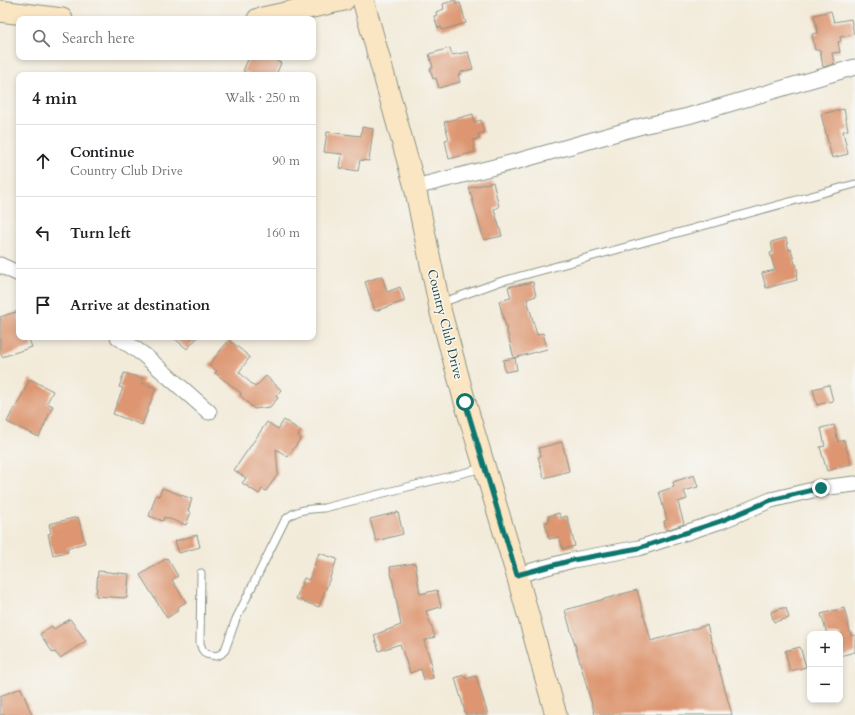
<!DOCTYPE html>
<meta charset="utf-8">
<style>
:root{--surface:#fff;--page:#f6f6f6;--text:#202124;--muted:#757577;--line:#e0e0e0}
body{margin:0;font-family:Cardo,serif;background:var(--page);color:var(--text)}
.controls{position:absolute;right:12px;bottom:12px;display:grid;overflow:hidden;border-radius:8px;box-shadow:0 2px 6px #0003}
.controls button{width:36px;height:36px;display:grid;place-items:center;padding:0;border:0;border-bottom:1px solid var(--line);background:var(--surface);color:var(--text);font:20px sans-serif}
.stop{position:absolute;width:12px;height:12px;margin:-9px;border:3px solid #0f766e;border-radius:50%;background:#fff}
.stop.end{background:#0f766e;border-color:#fff;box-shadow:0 1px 4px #0008}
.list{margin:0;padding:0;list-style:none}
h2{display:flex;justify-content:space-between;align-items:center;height:52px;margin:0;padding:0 16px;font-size:17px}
h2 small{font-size:13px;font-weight:400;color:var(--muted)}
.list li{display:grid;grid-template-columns:26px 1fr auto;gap:12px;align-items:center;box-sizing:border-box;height:72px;padding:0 16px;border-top:1px solid var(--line)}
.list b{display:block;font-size:15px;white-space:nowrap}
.list p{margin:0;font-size:13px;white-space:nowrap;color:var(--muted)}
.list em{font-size:13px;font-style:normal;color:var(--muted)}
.icon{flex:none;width:22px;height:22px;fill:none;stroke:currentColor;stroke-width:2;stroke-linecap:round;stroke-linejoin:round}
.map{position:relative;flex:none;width:855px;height:715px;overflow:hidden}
.search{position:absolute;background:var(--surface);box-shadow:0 2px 6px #0003;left:16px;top:16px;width:300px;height:44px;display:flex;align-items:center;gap:10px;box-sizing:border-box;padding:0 14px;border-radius:8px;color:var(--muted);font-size:15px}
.panel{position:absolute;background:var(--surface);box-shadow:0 2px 6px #0003;left:16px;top:72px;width:300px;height:268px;border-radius:8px}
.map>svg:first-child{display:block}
.building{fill:#dd9671}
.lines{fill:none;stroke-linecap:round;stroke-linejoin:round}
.lane-casing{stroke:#899487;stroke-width:9}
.street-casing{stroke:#899487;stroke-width:17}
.secondary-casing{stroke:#899487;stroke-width:23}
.lane{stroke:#fff;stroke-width:7}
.street{stroke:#fff;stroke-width:15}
.secondary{stroke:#fbe6c4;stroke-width:21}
.route{stroke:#0f766e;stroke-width:5}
.labels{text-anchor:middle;stroke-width:3;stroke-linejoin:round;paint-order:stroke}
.street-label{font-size:13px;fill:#1f3d34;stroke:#f6f6f2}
</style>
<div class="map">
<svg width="855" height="715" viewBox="0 0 855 715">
<rect width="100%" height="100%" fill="#f6f6f2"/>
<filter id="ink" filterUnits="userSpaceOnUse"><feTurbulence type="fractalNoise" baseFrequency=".025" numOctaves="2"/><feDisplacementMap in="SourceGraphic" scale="8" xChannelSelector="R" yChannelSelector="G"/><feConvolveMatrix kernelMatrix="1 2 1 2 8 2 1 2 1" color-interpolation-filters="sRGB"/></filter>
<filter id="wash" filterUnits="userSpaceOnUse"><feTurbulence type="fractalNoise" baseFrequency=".012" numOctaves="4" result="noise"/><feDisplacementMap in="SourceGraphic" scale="16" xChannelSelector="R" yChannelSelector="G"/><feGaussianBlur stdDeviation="0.9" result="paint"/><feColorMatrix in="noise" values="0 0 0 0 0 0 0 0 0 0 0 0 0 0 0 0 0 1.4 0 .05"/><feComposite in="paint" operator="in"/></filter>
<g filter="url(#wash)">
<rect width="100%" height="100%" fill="#f3ebda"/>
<g id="blocks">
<g class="building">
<path d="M455 0 457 4 460 3 466 23 442 30 441 27 438 28 434 16 437 15 436 12 444 9 443 4Z"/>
<path d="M831 11 834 22 851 19 854 34 840 37 841 41 838 42 840 52 832 53 834 64 823 67 820 50H815L812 34 818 33 814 15Z"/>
<path d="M450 48 452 55 468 52 473 69 461 72V74L458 75 460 82 439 88 436 78 433 79 430 68H433L429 54Z"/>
<path d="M249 57 256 60 258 57H269L281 63 276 75H252L243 71Z"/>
<path d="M844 109 848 130 843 131 848 154 832 158 821 114Z"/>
<path d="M473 114 474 122 481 120 484 133 478 134 479 139 473 140 475 152 449 159 445 140 449 139 444 122Z"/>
<path d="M362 127 373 129 369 161 360 160 358 171 340 168 342 154 324 152 327 132 361 136Z"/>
<path d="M493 182 499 207 494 209 502 236 484 240 469 188Z"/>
<path d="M786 238 789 250 791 249 795 264H796L798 274 796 275 797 280 766 288 762 273 775 270 770 253 773 252 771 242Z"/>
<path d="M382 276 387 292 400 287 405 301 375 311 365 282Z"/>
<path d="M533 282 536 296 527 299 537 335 543 333 547 349 514 358 499 301 511 298 508 287Z"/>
<path d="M19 311V337H28L32 347 2 357 0 351V317Z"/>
<path d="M173 337H198L187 349Z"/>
<path d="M229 340 250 357 239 372 255 387 266 376 281 390 276 396 278 398 270 407 254 409 240 395 241 393 215 373 217 371 209 365Z"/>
<path d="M515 358 517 370 505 372 503 360Z"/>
<path d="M124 373 144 379 142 383 156 388 142 425 113 414 123 388 119 387Z"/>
<path d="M30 379 53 391 47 403 53 406 39 437 7 422 14 408 15 409Z"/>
<path d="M829 385 833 401 817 405 813 389Z"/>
<path d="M284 420 301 431 298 436 301 438 288 457 276 449 278 474 266 491 262 489 259 494 242 483 246 478 234 470 267 422 278 429Z"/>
<path d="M834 425 838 442 844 440 851 464 827 471 820 447 825 446 821 428Z"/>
<path d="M562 442 569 471 544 478 538 457 541 456 539 448Z"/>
<path d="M694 475 698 487 684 491 687 499 678 502 684 524 666 530 664 521 667 520 659 492 674 487 673 482Z"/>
<path d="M162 488 192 499 188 511 191 512 186 525 164 517 163 521 149 516 156 495 159 496Z"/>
<path d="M398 512 403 534 376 541 370 519Z"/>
<path d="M559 513 560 518 567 516 575 546 563 549 559 537 549 539 545 523 549 521 548 516Z"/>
<path d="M78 517 85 543 67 548 68 552 53 555 48 534 51 533 49 524Z"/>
<path d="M197 535 200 547 179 553 175 541Z"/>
<path d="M319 553 337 559 319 607 296 599 304 578 309 580Z"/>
<path d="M167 558 178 576 172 580 186 602 178 607 179 610 167 618 140 575Z"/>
<path d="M415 563 420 594 437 590 441 607 426 611 435 637 424 641 432 665 430 666 433 678 424 680 421 669 410 673 400 644 379 651 374 635 401 625 390 567Z"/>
<path d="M98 571 129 574 127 598 96 596Z"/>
<path d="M637 590 651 641 707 625 732 715H595L565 610Z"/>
<path d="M782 608H786L789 618 774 622 771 612Z"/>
<path d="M844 608 851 636 855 635V652L840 656V634H827L821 614Z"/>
<path d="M70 619 86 641 60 658 55 652 53 653 40 634 52 626 54 629Z"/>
<path d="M800 647 806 667 790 671 785 651Z"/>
<path d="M464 675 466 679 476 676 488 715H466L455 678Z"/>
<path d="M21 688 32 715H0V696Z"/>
</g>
</g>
</g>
<g filter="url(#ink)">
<use href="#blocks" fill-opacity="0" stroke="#899487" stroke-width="1"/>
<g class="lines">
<g class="lane-casing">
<g id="lane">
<path d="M441 303 499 282 855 184"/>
<path d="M201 573 200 643 202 649 206 654 216 656 221 654 225 650 236 619 285 520C295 509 310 509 324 508L483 468"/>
</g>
</g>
<g class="street-casing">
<g id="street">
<path d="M415 187 518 161 642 126 688 116 855 67"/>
<path d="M0 265 19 274"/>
<path d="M118 337 144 355 209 412"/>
<path d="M517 575 573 560 639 548 721 521 771 500 821 488 855 484"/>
</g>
</g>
<g class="secondary-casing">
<g id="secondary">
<path d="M363 0 415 187 441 313 465 402 517 575 556 715"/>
<path d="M0 11 62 19"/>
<path d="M258 19 344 0"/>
</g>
</g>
<use href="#lane" class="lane"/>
<use href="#street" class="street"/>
<use href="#secondary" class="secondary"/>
</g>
</g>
<g class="lines" filter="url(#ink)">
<path class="route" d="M465 402 517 575 573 560 639 548 721 521 771 500 821 488"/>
</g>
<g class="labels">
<g class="street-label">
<text transform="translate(446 324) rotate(76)" y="5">Country Club Drive</text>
</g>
</g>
</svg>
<div class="controls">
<button>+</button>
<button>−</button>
</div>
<div class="stop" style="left:465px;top:402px"></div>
<div class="stop end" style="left:821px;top:488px"></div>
<div class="search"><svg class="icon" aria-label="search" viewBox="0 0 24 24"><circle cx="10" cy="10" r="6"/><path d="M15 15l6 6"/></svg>Search here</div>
<section class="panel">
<h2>4 min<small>Walk · 250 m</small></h2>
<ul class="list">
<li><svg class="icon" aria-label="ahead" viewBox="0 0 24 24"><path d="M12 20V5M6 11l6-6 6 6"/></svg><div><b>Continue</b><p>Country Club Drive</p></div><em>90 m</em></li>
<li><svg class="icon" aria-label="left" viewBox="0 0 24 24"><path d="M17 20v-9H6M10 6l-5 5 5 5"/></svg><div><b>Turn left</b></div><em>160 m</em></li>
<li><svg class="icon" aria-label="arrive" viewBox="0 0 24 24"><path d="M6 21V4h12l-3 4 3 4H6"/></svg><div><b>Arrive at destination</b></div></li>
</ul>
</section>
</div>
